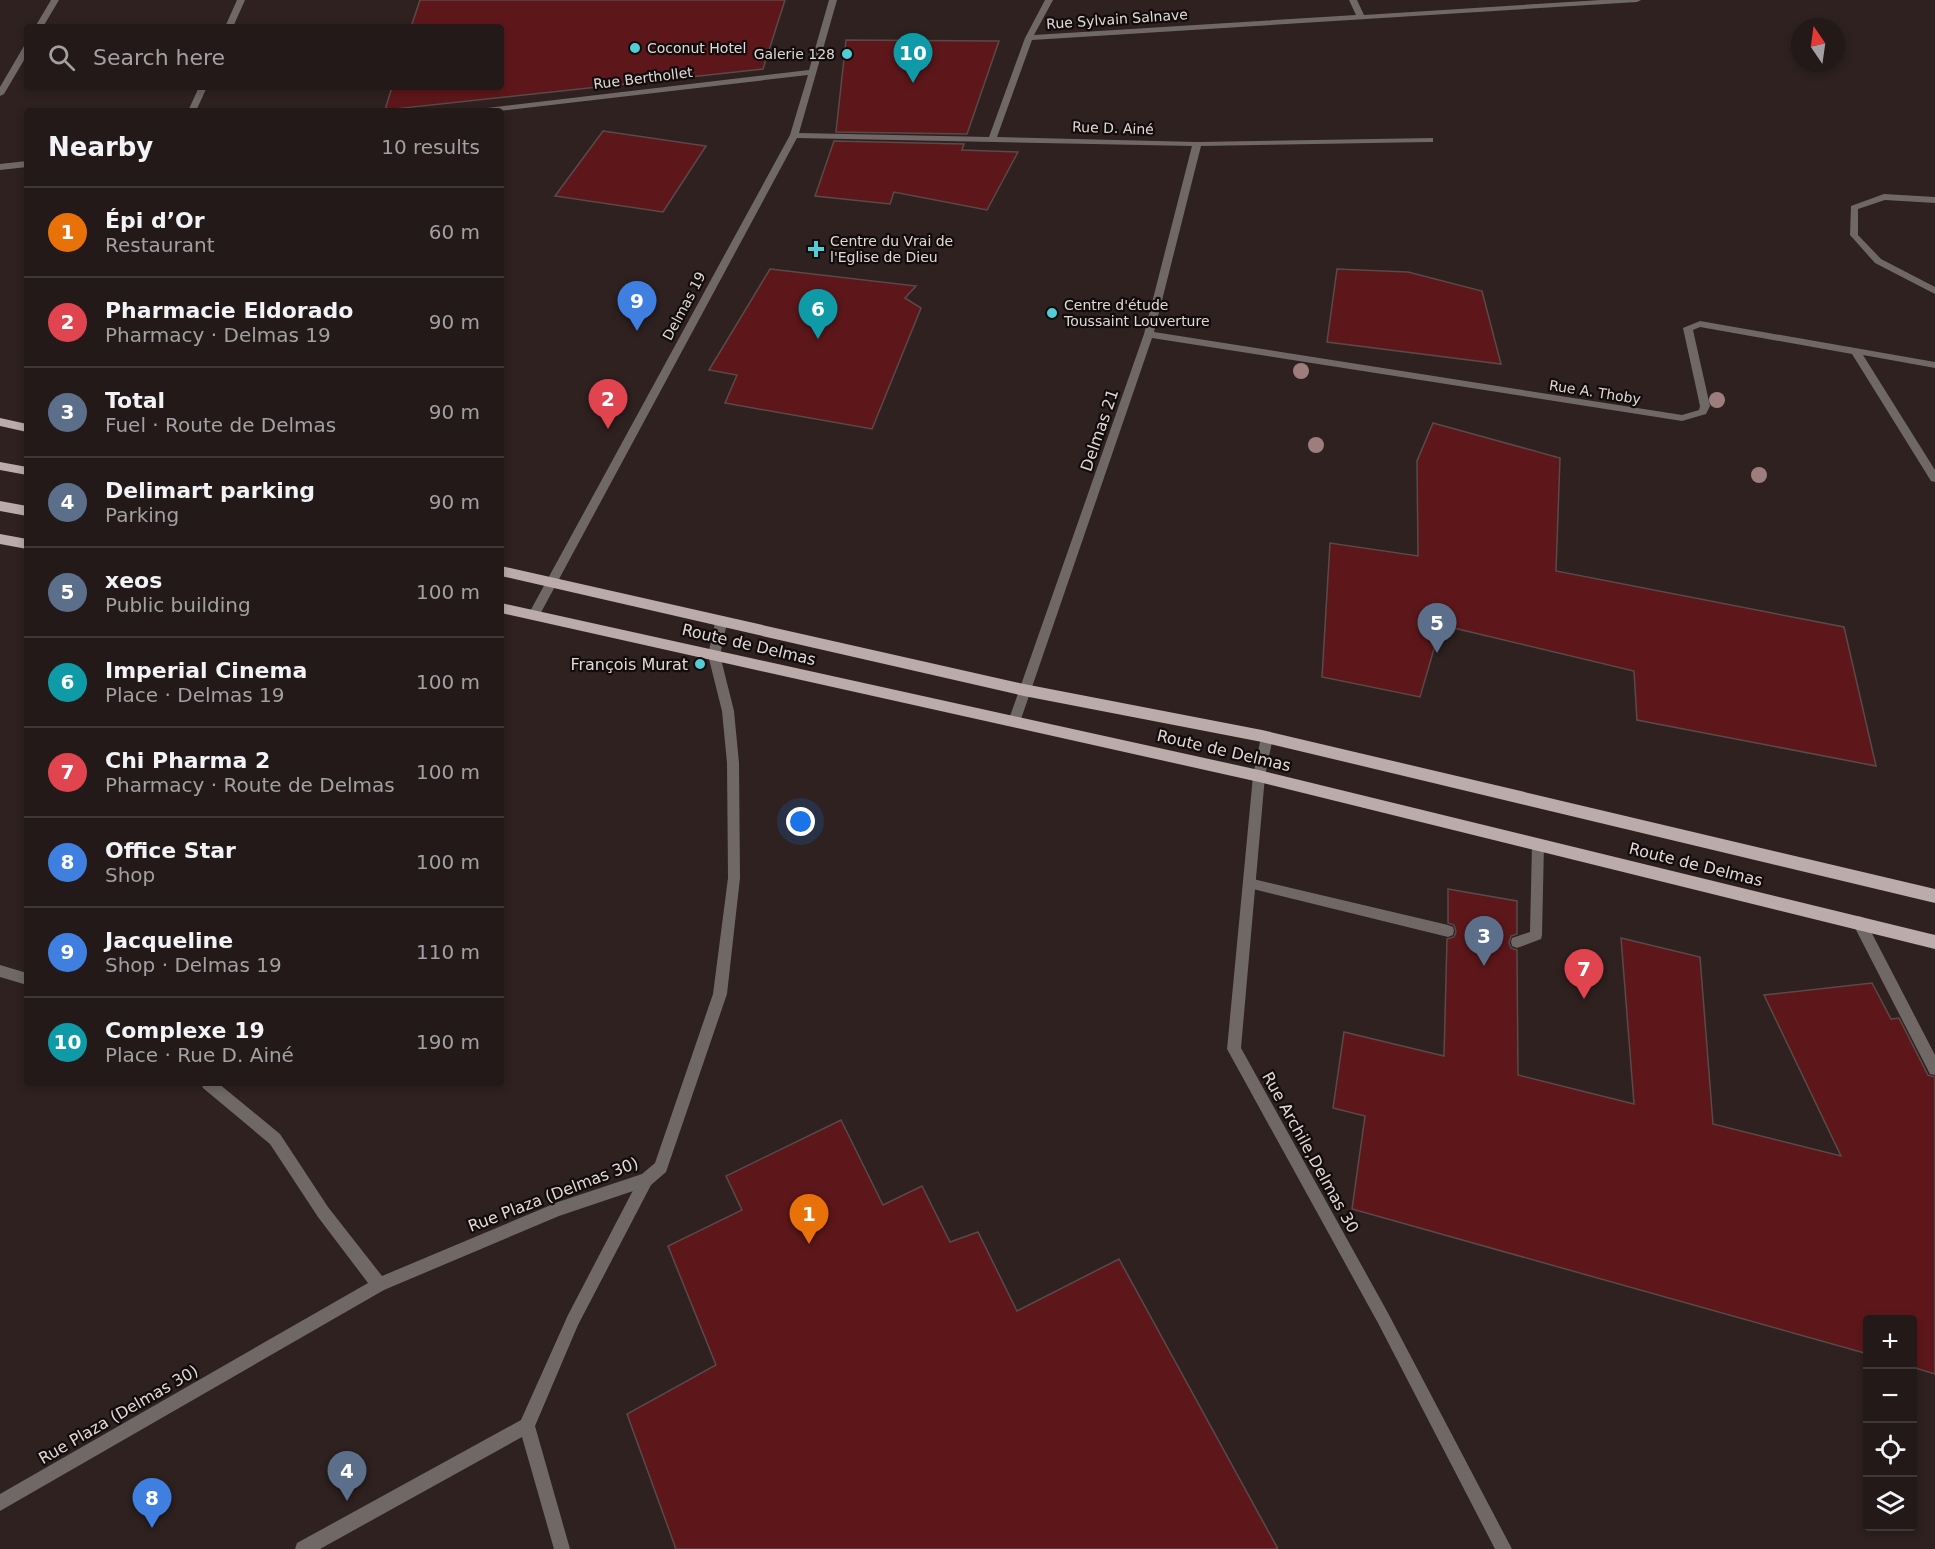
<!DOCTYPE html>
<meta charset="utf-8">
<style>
:root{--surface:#221918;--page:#2e2625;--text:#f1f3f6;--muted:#a2a0a2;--line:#3f3837;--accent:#0b8043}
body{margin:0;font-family:"DejaVu Sans",sans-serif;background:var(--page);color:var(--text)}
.controls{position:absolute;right:18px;bottom:18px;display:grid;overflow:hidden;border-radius:6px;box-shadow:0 3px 9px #0003}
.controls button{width:54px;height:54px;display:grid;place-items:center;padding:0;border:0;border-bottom:2px solid var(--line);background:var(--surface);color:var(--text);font:30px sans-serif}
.compass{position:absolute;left:1791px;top:18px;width:54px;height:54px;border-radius:50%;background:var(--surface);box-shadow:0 3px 9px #0003;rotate:347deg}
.you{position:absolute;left:801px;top:822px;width:21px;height:21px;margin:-15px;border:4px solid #fff;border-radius:50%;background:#1a73e8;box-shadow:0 0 0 9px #1a73e833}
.badge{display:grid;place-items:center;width:39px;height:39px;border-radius:50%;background:var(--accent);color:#fff;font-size:20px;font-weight:700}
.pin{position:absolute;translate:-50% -50px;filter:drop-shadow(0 2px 3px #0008)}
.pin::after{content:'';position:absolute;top:32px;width:21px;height:18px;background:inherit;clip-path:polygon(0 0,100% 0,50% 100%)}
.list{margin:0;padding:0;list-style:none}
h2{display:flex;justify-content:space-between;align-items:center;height:78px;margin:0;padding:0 24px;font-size:26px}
h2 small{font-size:20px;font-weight:400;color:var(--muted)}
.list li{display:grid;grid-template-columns:39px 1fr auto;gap:18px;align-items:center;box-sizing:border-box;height:90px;padding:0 24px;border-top:2px solid var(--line)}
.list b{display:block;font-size:22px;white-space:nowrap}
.list p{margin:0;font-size:20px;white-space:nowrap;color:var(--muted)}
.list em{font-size:20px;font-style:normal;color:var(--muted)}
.icon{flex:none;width:33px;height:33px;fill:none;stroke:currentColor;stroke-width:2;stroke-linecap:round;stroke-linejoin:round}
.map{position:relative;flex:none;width:1935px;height:1549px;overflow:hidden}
.search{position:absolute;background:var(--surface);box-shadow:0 3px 9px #0003;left:24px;top:24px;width:480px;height:66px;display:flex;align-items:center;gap:15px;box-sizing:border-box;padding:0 21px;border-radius:6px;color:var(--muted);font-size:22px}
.panel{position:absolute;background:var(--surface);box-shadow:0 3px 9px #0003;left:24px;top:108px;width:480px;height:978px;border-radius:6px}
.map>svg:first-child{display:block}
.building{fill:#5d171a;stroke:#594a49;stroke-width:1.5}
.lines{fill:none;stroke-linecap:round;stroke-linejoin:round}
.service{fill:#6f6867;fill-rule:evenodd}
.minor{fill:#6f6867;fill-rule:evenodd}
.primary{fill:#bbacab;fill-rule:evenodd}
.tree{fill:#9e7e7c}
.poi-dot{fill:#52ccd5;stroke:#120c0c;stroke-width:2}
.labels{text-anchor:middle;stroke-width:4.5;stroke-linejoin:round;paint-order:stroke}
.far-street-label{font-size:14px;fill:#e1d8d7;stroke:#120c0c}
.far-poi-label{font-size:14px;fill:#e1d8d7;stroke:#120c0c;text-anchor:start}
.street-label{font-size:16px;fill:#e1d8d7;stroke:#120c0c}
.poi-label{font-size:16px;fill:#e1d8d7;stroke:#120c0c;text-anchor:end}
</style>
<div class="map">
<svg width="1935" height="1549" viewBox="0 0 1935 1549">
<rect width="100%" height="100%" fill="#2e2120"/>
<g class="building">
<path d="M420 0H785L763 69 385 110 392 87H501V27H411Z"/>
<path d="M846 40 999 41 967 134 836 132Z"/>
<path d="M603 131 706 146 663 212 555 196Z"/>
<path d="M834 141 964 144 962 150 1018 152 987 210 894 192 890 204 815 196Z"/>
<path d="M770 269 916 286 905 298 921 308 872 429 725 403 737 375 709 370Z"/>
<path d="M1337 269 1408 272 1482 291 1501 364 1327 342Z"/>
<path d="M1433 423 1560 458 1556 571 1844 627 1876 766 1637 720 1634 671 1441 625 1420 697 1322 677 1330 543 1418 556 1417 461Z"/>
<path d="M1448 889 1517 901V934L1511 936 1509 943 1511 948 1517 950 1518 1075 1634 1104 1621 938 1700 957 1713 1124 1841 1156 1764 995 1872 983 1891 1019 1899 1018 1928 1075 1935 1077V1374L1912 1367V1320H1868V1354L1352 1209 1365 1116 1333 1108 1344 1032 1444 1056 1447 939 1454 937 1456 932 1454 925 1448 923Z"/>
<path d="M841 1120 883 1205 922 1186 950 1242 978 1232 1017 1311 1119 1259 1278 1549H676L627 1414 716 1365 668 1246 742 1210 726 1176Z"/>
</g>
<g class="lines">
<g class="service">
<path d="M1538 839 1542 840 1544 844 1542 935 1541 939 1517 948 1512 946 1511 942 1512 938 1530 932 1532 844 1534 840Z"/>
<path d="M1249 878 1448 925 1453 927 1454 931 1453 935 1448 937 1249 888 1245 887 1243 883 1245 879Z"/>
<path d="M1859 916 1864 918 1935 1055V1075L1930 1074 1854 926 1853 922 1854 918Z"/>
<path d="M646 1173 651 1175 653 1180 651 1185 578 1325 535 1426 570 1549H554L522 1437 320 1549H295L297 1543 521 1420 568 1315 641 1175Z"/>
</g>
<g class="minor">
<path d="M51 0H59L43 27H35Z"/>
<path d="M237 0H245L233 27H225Z"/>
<path d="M829 0H837L799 133 989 137 1025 38 1045 0H1053L1034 35 1356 15 1349 0H1357L1364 15 1601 0H1641L1637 2 1032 40 997 137 1197 142 1433 138V142H1430L1201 146 1154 332 1682 415 1699 410 1700 406 1683 328 1700 321 1935 362V368L1863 355 1935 470V482L1931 481 1852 354 1700 327 1693 330 1710 406 1706 414 1682 421 1152 338 1020 722 1018 725H1010L1008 722 1144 334 1192 146 797 138 538 618H530L528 615 790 135 808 75 499 111H475L479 109 809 70Z"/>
<path d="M24 46H27V55L4 94 0 96V87Z"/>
<path d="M199 87H207L196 111H188Z"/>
<path d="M27 161V167L0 170V164Z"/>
<path d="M1884 194 1935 197V203L1885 200 1858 209V235L1881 259 1935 287V294L1875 263 1850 235 1851 206Z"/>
<path d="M721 619 727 623 720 655 734 711 739 763 740 878 727 994 666 1172 651 1185 559 1216 384 1290 0 1511V1494L368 1283 318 1217 270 1144 203 1088 201 1083H218L280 1134 328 1207 382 1276 558 1202 642 1174 655 1163 713 994 728 878 727 763 722 711 708 655 715 623Z"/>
<path d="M1267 732 1271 734 1273 737 1265 776 1241 1048 1388 1313 1512 1549H1495L1378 1323 1227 1049 1253 776 1261 737 1263 734Z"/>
<path d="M0 965 27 973V985L0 977Z"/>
</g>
<g class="primary">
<path d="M0 418 27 424V432L0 426Z"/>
<path d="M0 462 27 467V475L0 470Z"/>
<path d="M0 501 27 506V516L0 511Z"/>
<path d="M0 534 27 539V549L0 544Z"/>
<path d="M501 566 1024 684 1262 730 1935 889V903L1262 742 1024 696 501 576Z"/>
<path d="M501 603 1259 770 1935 935V949L1259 782 501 613Z"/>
</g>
</g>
<g class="tree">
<circle cx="1301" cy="371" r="8"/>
<circle cx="1717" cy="400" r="8"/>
<circle cx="1316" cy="445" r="8"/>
<circle cx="1759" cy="475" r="8"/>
</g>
<g class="poi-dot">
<circle cx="635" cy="48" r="6"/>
<circle cx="847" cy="54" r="6"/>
<path d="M813 240h6v6h6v6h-6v6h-6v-6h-6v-6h6z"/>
<circle cx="1052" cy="313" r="6"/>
<circle cx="700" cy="664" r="6"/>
</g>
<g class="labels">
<g class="far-street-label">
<text transform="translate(1117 19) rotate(-4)" y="5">Rue Sylvain Salnave</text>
<text transform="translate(643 78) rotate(-7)" y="5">Rue Berthollet</text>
<text transform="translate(1113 128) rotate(2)" y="5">Rue D. Ainé</text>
<text transform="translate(684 306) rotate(-62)" y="5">Delmas 19</text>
<text transform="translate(1595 392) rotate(9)" y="5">Rue A. Thoby</text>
</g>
<g class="far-poi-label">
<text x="647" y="53">Coconut Hotel</text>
<text x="835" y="59" text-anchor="end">Galerie 128</text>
<text x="830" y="246">Centre du Vrai de<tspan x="830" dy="16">l'Eglise de Dieu</tspan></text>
<text x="1064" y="310">Centre d'étude<tspan x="1064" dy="16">Toussaint Louverture</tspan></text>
</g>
<g class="street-label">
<text transform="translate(1099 430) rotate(-71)" y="6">Delmas 21</text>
<text transform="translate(749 644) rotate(13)" y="6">Route de Delmas</text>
<text transform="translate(1224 750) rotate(13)" y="6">Route de Delmas</text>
<text transform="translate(1696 864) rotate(14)" y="6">Route de Delmas</text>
<text transform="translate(1311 1152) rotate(61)" y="6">Rue Archile,Delmas 30</text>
<text transform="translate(553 1194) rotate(-21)" y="6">Rue Plaza (Delmas 30)</text>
<text transform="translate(118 1414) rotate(-30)" y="6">Rue Plaza (Delmas 30)</text>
</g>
<g class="poi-label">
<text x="688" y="670">François Murat</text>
</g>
</g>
</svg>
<div class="controls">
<button>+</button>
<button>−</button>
<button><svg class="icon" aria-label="locate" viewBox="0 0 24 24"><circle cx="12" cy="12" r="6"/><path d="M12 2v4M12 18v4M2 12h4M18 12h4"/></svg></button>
<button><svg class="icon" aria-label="layers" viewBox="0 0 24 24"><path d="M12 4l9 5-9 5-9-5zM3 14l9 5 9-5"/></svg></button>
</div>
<svg class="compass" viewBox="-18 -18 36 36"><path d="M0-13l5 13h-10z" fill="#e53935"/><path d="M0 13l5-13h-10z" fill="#a2a0a2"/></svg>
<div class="you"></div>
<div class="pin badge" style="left:809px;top:1244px;background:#e8710a">1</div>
<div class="pin badge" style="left:608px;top:429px;background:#e0444e">2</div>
<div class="pin badge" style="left:1484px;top:966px;background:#5c6f8a">3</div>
<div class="pin badge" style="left:347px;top:1501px;background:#5c6f8a">4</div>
<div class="pin badge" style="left:1437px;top:653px;background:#5c6f8a">5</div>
<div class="pin badge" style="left:818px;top:339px;background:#0f9aa8">6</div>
<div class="pin badge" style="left:1584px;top:999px;background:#e0444e">7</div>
<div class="pin badge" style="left:152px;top:1528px;background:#3f7fe0">8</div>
<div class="pin badge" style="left:637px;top:331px;background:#3f7fe0">9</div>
<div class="pin badge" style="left:913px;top:83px;background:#0f9aa8">10</div>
<div class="search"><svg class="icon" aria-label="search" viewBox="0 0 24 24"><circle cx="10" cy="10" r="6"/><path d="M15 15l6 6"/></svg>Search here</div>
<section class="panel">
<h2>Nearby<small>10 results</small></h2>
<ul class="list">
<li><span class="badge" style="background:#e8710a">1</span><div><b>Épi d’Or</b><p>Restaurant</p></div><em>60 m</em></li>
<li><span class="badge" style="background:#e0444e">2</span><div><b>Pharmacie Eldorado</b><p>Pharmacy · Delmas 19</p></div><em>90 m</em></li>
<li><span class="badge" style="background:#5c6f8a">3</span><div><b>Total</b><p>Fuel · Route de Delmas</p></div><em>90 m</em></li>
<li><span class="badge" style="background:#5c6f8a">4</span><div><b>Delimart parking</b><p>Parking</p></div><em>90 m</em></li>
<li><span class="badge" style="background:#5c6f8a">5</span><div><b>xeos</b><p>Public building</p></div><em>100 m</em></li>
<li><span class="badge" style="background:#0f9aa8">6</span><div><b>Imperial Cinema</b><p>Place · Delmas 19</p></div><em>100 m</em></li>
<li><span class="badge" style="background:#e0444e">7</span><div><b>Chi Pharma 2</b><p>Pharmacy · Route de Delmas</p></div><em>100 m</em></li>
<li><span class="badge" style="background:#3f7fe0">8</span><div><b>Office Star</b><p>Shop</p></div><em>100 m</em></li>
<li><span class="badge" style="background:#3f7fe0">9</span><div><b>Jacqueline</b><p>Shop · Delmas 19</p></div><em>110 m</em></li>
<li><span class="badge" style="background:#0f9aa8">10</span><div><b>Complexe 19</b><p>Place · Rue D. Ainé</p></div><em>190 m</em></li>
</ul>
</section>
</div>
